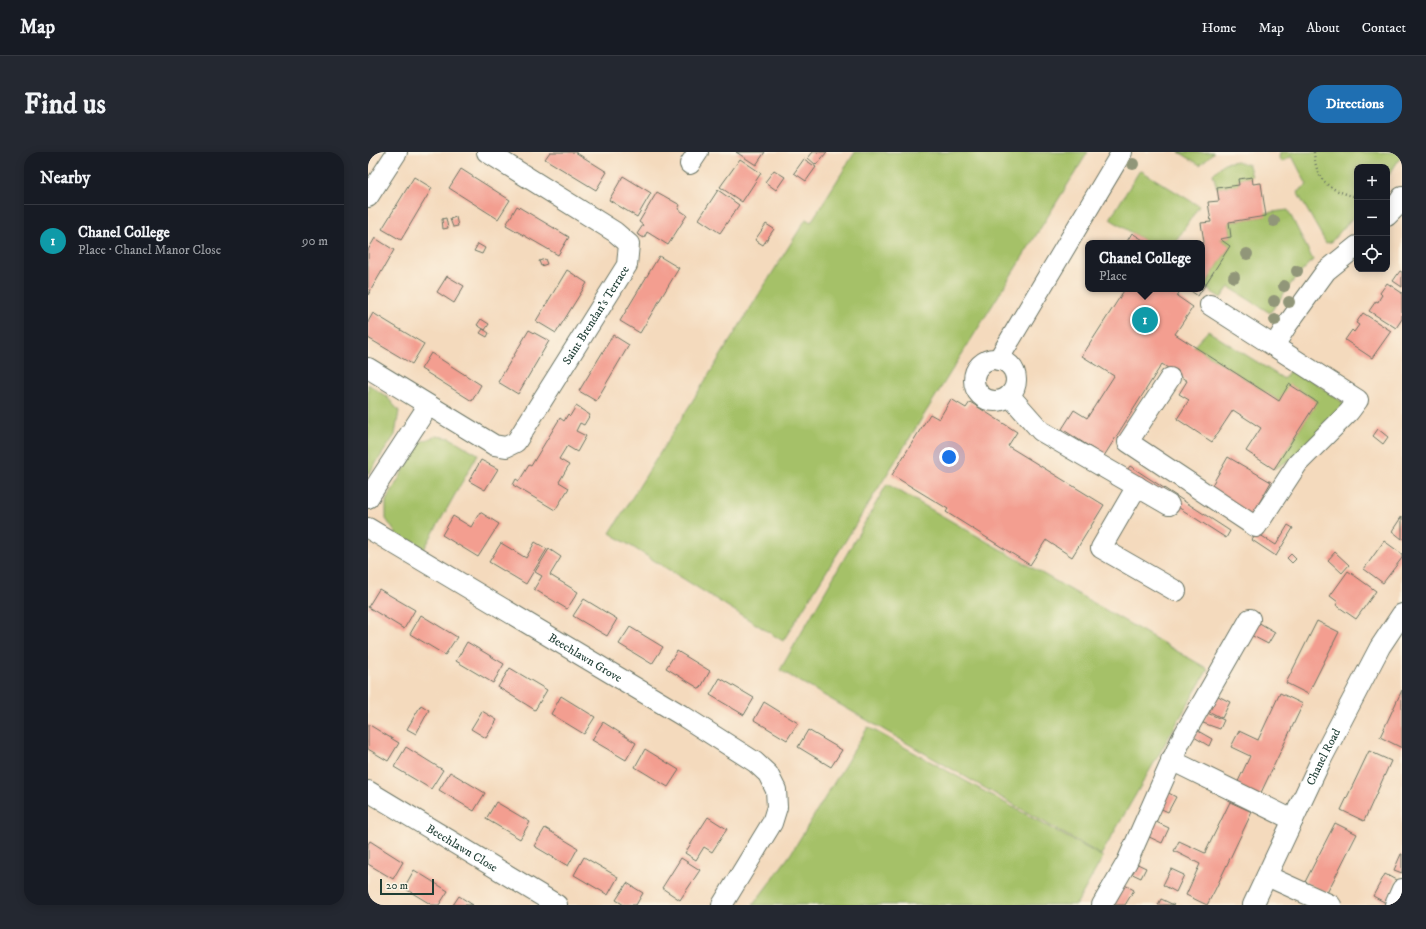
<!DOCTYPE html>
<meta charset="utf-8">
<style>
:root{--surface:#171b24;--page:#242831;--text:#f1f3f6;--muted:#9ea1a6;--line:#363941;--accent:#1f6fb2}
body{margin:0;font-family:"IM FELL DW Pica",serif;background:var(--page);color:var(--text)}
.controls{position:absolute;right:12px;top:12px;display:grid;overflow:hidden;border-radius:8px;box-shadow:0 2px 10px #0003}
.controls button{width:36px;height:36px;display:grid;place-items:center;padding:0;border:0;border-bottom:1px solid var(--line);background:var(--surface);color:var(--text);font:20px sans-serif}
.scale{position:absolute;left:12px;bottom:10px;width:54px;box-sizing:border-box;padding-left:4px;border:2px solid #1f3d34;border-top:0;font-size:11px;line-height:14px;white-space:nowrap;color:#1f3d34;-webkit-text-stroke:3px #fcf5e5;paint-order:stroke}
.you{position:absolute;left:581px;top:305px;width:14px;height:14px;margin:-10px;border:3px solid #fff;border-radius:50%;background:#1a73e8;box-shadow:0 0 0 6px #1a73e833}
.badge{display:grid;place-items:center;width:26px;height:26px;border-radius:50%;background:var(--accent);color:#fff;font-size:13px;font-weight:700}
.pin{position:absolute;translate:-50% -50%;border:2px solid #fff;box-shadow:0 1px 4px #0006}
.popup{position:absolute;left:717px;top:88px;width:120px;height:52px;box-sizing:border-box;display:grid;place-content:center;border-radius:8px;background:var(--surface);filter:drop-shadow(0 1px 3px #0005);font-size:13px;white-space:nowrap;color:var(--muted)}
.popup b{font-size:15px;color:var(--text)}
.popup::after{content:'';position:absolute;left:50%;top:100%;margin-left:-8px;border:8px solid transparent;border-top-color:var(--surface)}
.list{margin:0;padding:0;list-style:none}
h2{display:flex;justify-content:space-between;align-items:center;height:52px;margin:0;padding:0 16px;font-size:17px}
h2 small{font-size:13px;font-weight:400;color:var(--muted)}
.list li{display:grid;grid-template-columns:26px 1fr auto;gap:12px;align-items:center;box-sizing:border-box;height:72px;padding:0 16px;border-top:1px solid var(--line)}
.list b{display:block;font-size:15px;white-space:nowrap}
.list p{margin:0;font-size:13px;white-space:nowrap;color:var(--muted)}
.list em{font-size:13px;font-style:normal;color:var(--muted)}
.icon{flex:none;width:22px;height:22px;fill:none;stroke:currentColor;stroke-width:2;stroke-linecap:round;stroke-linejoin:round}
.map{position:relative;flex:none;width:1034px;height:753px;overflow:hidden;border-radius:16px}
header{display:flex;align-items:center;gap:24px;box-sizing:border-box;height:56px;padding:0 20px;background:var(--surface);border-bottom:1px solid var(--line)}
header strong{font-size:19px}
nav{display:flex;gap:22px;margin-inline-start:auto;font-size:14px}
.intro{display:flex;align-items:center;justify-content:space-between;box-sizing:border-box;height:96px;padding:0 24px}
h1{margin:0;font-size:28px}
.button{padding:10px 18px;border-radius:16px;background:var(--accent);color:#fff;font-size:14px;font-weight:700}
main{display:flex;gap:24px;padding:0 24px}
aside{flex:1;background:var(--surface);border-radius:16px;box-shadow:0 2px 10px #0003}
.map>svg:first-child{display:block}
.green{fill:#a5c167;stroke:#627f4e}
.building{fill:#f39e90}
.lines{fill:none;stroke-linecap:round;stroke-linejoin:round}
.minor-casing{stroke:#6a7464;stroke-width:22}
.path{stroke:#6a7464;stroke-width:2.5;stroke-dasharray:1 3;stroke-linecap:butt}
.minor{stroke:#fff;stroke-width:20}
.tree{fill:#919679}
.labels{text-anchor:middle;stroke-width:3;stroke-linejoin:round;paint-order:stroke}
.street-label{font-size:12px;fill:#1f3d34;stroke:#fcf5e5}
</style>
<header>
<strong>Map</strong>
<nav><a>Home</a><a>Map</a><a>About</a><a>Contact</a></nav>
</header>
<div class="intro"><h1>Find us</h1><a class="button">Directions</a></div>
<main>
<aside>
<h2>Nearby<small></small></h2>
<ul class="list">
<li><span class="badge" style="background:#0f9aa8">1</span><div><b>Chanel College</b><p>Place · Chanel Manor Close</p></div><em>90 m</em></li>
</ul>
</aside>
<div class="map">
<svg width="1034" height="753" viewBox="0 0 1034 753">
<rect width="100%" height="100%" fill="#fcf5e5"/>
<filter id="ink" filterUnits="userSpaceOnUse"><feTurbulence type="fractalNoise" baseFrequency=".025" numOctaves="2"/><feDisplacementMap in="SourceGraphic" scale="8" xChannelSelector="R" yChannelSelector="G"/><feConvolveMatrix kernelMatrix="1 2 1 2 8 2 1 2 1" color-interpolation-filters="sRGB"/></filter>
<filter id="wash" filterUnits="userSpaceOnUse"><feTurbulence type="fractalNoise" baseFrequency=".012" numOctaves="4" result="noise"/><feDisplacementMap in="SourceGraphic" scale="16" xChannelSelector="R" yChannelSelector="G"/><feGaussianBlur stdDeviation="0.9" result="paint"/><feColorMatrix in="noise" values="0 0 0 0 0 0 0 0 0 0 0 0 0 0 0 0 0 1.4 0 .05"/><feComposite in="paint" operator="in"/></filter>
<g filter="url(#wash)">
<rect width="100%" height="100%" fill="#f4dabd"/>
<g class="green">
<path d="M487 0H720L415 489 242 381 438 67 443 70Z"/>
<path d="M811 0H846L832 13Z"/>
<path d="M912 0H1034V3L1019 26V15H989V61L963 90 958 91 929 40 939 33 924 4 914 10 911 6Z"/>
<path d="M869 9 881 13 884 25 870 27 871 33 849 36 845 22 856 11Z"/>
<path d="M772 18 831 54 807 91H780L742 67Z"/>
<path d="M920 58 945 108 925 129 902 161 861 135 853 146 836 135 862 94 852 87 863 85 861 70 897 64V61Z"/>
<path d="M840 179 916 227 924 215 965 243 979 254 930 303 906 317 949 250 922 233 911 249 826 194Z"/>
<path d="M0 232 19 245 31 259 27 283 0 323Z"/>
<path d="M68 284 82 286 110 302 55 399 29 383 18 367V349L52 290Z"/>
<path d="M519 332 840 517 733 703 412 518Z"/>
<path d="M500 575 735 705 708 753H385L422 703Z"/>
</g>
<g id="blocks">
<g class="building">
<path d="M182 0H207L239 20 228 38 177 7Z"/>
<path d="M368 0H397L388 13Z"/>
<path d="M445 0H459L448 13 440 6Z"/>
<path d="M372 7 393 21 374 50 352 35Z"/>
<path d="M436 7 448 15 438 29 426 21Z"/>
<path d="M93 17 142 48 130 67 81 36Z"/>
<path d="M406 18 417 25 408 38 397 30Z"/>
<path d="M255 24 283 41 269 65 241 48Z"/>
<path d="M46 25 64 36 33 88 14 77Z"/>
<path d="M884 25 885 32 893 31 898 64 861 70 863 85 852 87 862 94 830 144 820 137H834V93L836 90 833 71 843 70 840 50 851 49 849 36 871 33 870 27Z"/>
<path d="M350 38 371 53 352 81 331 67Z"/>
<path d="M289 40 312 53 310 57 319 63 300 93 279 80 276 86 269 82 275 73 271 70Z"/>
<path d="M149 54 201 85 190 103 138 73Z"/>
<path d="M88 65 90 74 85 75 82 67Z"/>
<path d="M78 66 80 76 75 77 74 67Z"/>
<path d="M398 72 406 77 395 93 387 88Z"/>
<path d="M764 81 780 91H758Z"/>
<path d="M7 86 26 98 0 143V98Z"/>
<path d="M110 92 117 96 114 102 106 99Z"/>
<path d="M291 104 311 116 272 181 252 169Z"/>
<path d="M177 107 179 112 173 114 171 109Z"/>
<path d="M199 118 219 131 188 181 168 169Z"/>
<path d="M1032 119 1034 120V135L1025 129Z"/>
<path d="M79 124 96 134 86 151 69 140Z"/>
<path d="M1019 131 1034 141V167L1028 176 1001 159 1008 149 1010 150 1012 146 1014 143 1012 141Z"/>
<path d="M757 137H813L809 144 825 155 807 182 911 249 921 232 949 250 906 317 878 299 893 276 865 258 844 290 809 267 821 248 811 242 819 229 794 212 736 304 694 277 706 258 719 266 746 224 714 204Z"/>
<path d="M5 161 56 192 44 212 0 186V170Z"/>
<path d="M995 161 1023 179 1004 206 977 188 984 178 986 180 991 173 988 171Z"/>
<path d="M113 167 121 172 117 178 109 173Z"/>
<path d="M115 177 121 181 119 185 112 181Z"/>
<path d="M161 178 181 189 150 242 130 230Z"/>
<path d="M245 183 261 193 228 249 211 239Z"/>
<path d="M63 201 113 233 104 249 53 217Z"/>
<path d="M583 247 598 256 602 250 649 280 640 294 736 353 704 405 678 388 662 413 578 360 580 357 524 323 562 262 571 267Z"/>
<path d="M208 254 222 263 216 273 212 271 208 279 218 284 209 300 199 294 191 307 201 313 191 330 201 336 187 358 145 333 148 327 151 329 161 313 163 314 192 266 196 269 200 262 202 264Z"/>
<path d="M1010 277 1020 285 1015 292 1005 284Z"/>
<path d="M860 305 903 330 883 365 840 340Z"/>
<path d="M113 308 130 317 117 338 101 329Z"/>
<path d="M762 314 862 379 858 386 757 321Z"/>
<path d="M112 360 131 372 110 405 74 383 85 364 103 375Z"/>
<path d="M1034 364V387L1024 379Z"/>
<path d="M920 373 925 376 908 404 884 388 889 381 908 393Z"/>
<path d="M1016 389 1034 402V406L1015 431 996 417Z"/>
<path d="M167 390 179 397 158 432 121 410 133 391 158 406Z"/>
<path d="M181 397 193 405 182 423 210 440 199 457 166 437 174 424 167 420Z"/>
<path d="M967 400 981 413 974 421 960 408Z"/>
<path d="M923 402 928 407 924 411 919 406Z"/>
<path d="M980 419 1008 439 988 467 968 453 970 450 962 444Z"/>
<path d="M11 437 47 458 36 477 0 455Z"/>
<path d="M216 447 249 467 239 484 205 464Z"/>
<path d="M53 463 89 485 77 503 42 482Z"/>
<path d="M888 469 907 480 900 492 881 482Z"/>
<path d="M949 469 971 480 940 542 918 531Z"/>
<path d="M262 475 295 495 284 512 251 492Z"/>
<path d="M99 490 136 512 125 531 88 509Z"/>
<path d="M309 499 342 519 332 537 298 516Z"/>
<path d="M142 516 179 538 167 558 130 535Z"/>
<path d="M352 526 386 546 376 563 342 543Z"/>
<path d="M1034 538V596L1012 585Z"/>
<path d="M912 541 935 552 890 647 867 636 882 604 863 595 871 579 890 588Z"/>
<path d="M846 542 862 550 854 566 838 558Z"/>
<path d="M193 544 227 565 216 582 183 562Z"/>
<path d="M396 550 430 571 419 588 386 568Z"/>
<path d="M53 553 61 558 48 582 39 577Z"/>
<path d="M114 559 129 568 118 586 103 577Z"/>
<path d="M839 561 856 568 852 577 835 571Z"/>
<path d="M235 570 268 591 258 608 224 588Z"/>
<path d="M0 572 31 591 20 609 0 597Z"/>
<path d="M440 578 474 598 463 615 430 595Z"/>
<path d="M830 579 844 587 841 594 826 585Z"/>
<path d="M38 595 75 618 63 637 26 615Z"/>
<path d="M277 597 311 618 300 635 267 615Z"/>
<path d="M1001 599 1023 609 996 669 973 658Z"/>
<path d="M82 620 117 641 106 659 71 638Z"/>
<path d="M795 638 808 645 800 660 787 654Z"/>
<path d="M128 650 162 670 152 687 118 667Z"/>
<path d="M862 650 884 660 847 738 839 753 818 743 832 712 806 699 811 689 837 701Z"/>
<path d="M340 665 359 677 344 700 336 695 328 708 317 701Z"/>
<path d="M786 669 801 676 794 691 779 684Z"/>
<path d="M967 671 989 682 959 741 937 730Z"/>
<path d="M177 676 210 696 200 714 166 694Z"/>
<path d="M2 689 35 710 25 727 0 712V692Z"/>
<path d="M1033 702H1034V721L1026 718Z"/>
<path d="M216 705 250 725 240 743 206 723Z"/>
<path d="M313 706 332 718 312 748 294 736Z"/>
<path d="M763 709 778 716 773 726 758 719Z"/>
<path d="M803 717 816 723 808 740 795 733Z"/>
<path d="M46 718 80 739 71 753H64L36 736Z"/>
<path d="M1017 722 1028 728 1018 751 1005 744Z"/>
<path d="M751 730 766 738 757 753H737Z"/>
<path d="M259 731 275 741 268 753H256L248 748Z"/>
<path d="M91 744 105 753H85Z"/>
<path d="M793 747 806 753H790Z"/>
</g>
</g>
</g>
<g filter="url(#ink)">
<use href="#blocks" fill-opacity="0" stroke="#6a7464" stroke-width="1"/>
<g class="lines">
<g class="minor-casing">
<g id="minor">
<path d="M322 12 330 0"/>
<path d="M0 45 29 0"/>
<path d="M1019 64 1027 56 1034 45"/>
<path d="M906 194 919 173 958 119 989 94"/>
<circle cx="627" cy="228" r="21"/>
<path d="M630 208 754 0"/>
<path id="s1" d="M0 216 126 293 138 295 148 290 259 113 261 92 247 80 119 0"/>
<path d="M802 226 760 290 888 375 930 311 981 260 990 248 842 153"/>
<path d="M642 244 673 279 801 353"/>
<path d="M769 334 733 396 808 439"/>
<path d="M0 346 60 254"/>
<path id="s2" d="M0 376 315 564 387 610 400 622 408 638 409 655 404 671 354 753"/>
<path d="M803 608 925 668"/>
<path id="s3" d="M0 639 189 753"/>
<path d="M899 724 963 753"/>
<path d="M734 753 759 710 813 588 882 467"/>
<path id="s4" d="M885 753 954 606 1012 495 1034 462"/>
<path d="M1027 753 1034 737"/>
</g>
</g>
<path class="path" d="M946 0C948 30 961 38 989 45"/>
<use href="#minor" class="minor"/>
</g>
<g class="tree">
<circle cx="765" cy="12" r="6"/>
<circle cx="906" cy="69" r="6"/>
<circle cx="879" cy="102" r="6"/>
<circle cx="929" cy="119" r="6"/>
<circle cx="866" cy="125" r="6"/>
<circle cx="916" cy="134" r="6"/>
<circle cx="906" cy="149" r="6"/>
<circle cx="921" cy="150" r="6"/>
<circle cx="907" cy="168" r="6"/>
</g>
</g>
<g class="labels">
<g class="street-label">
<text dy="4" stroke="none"><textPath href="#s1" startOffset="321">Saint Brendan's Terrace</textPath></text>
<text dy="4" stroke="none"><textPath href="#s2" startOffset="253">Beechlawn Grove</textPath></text>
<text dy="4" stroke="none"><textPath href="#s4" startOffset="164">Chanel Road</textPath></text>
<text dy="4" stroke="none"><textPath href="#s3" startOffset="110">Beechlawn Close</textPath></text>
</g>
</g>
</svg>
<div class="controls">
<button>+</button>
<button>−</button>
<button><svg class="icon" aria-label="locate" viewBox="0 0 24 24"><circle cx="12" cy="12" r="6"/><path d="M12 2v4M12 18v4M2 12h4M18 12h4"/></svg></button>
</div>
<div class="scale">20 m</div>
<div class="you"></div>
<div class="pin badge" style="left:777px;top:168px;background:#0f9aa8">1</div>
<div class="popup"><b>Chanel College</b>Place</div>
</div>
</main>
